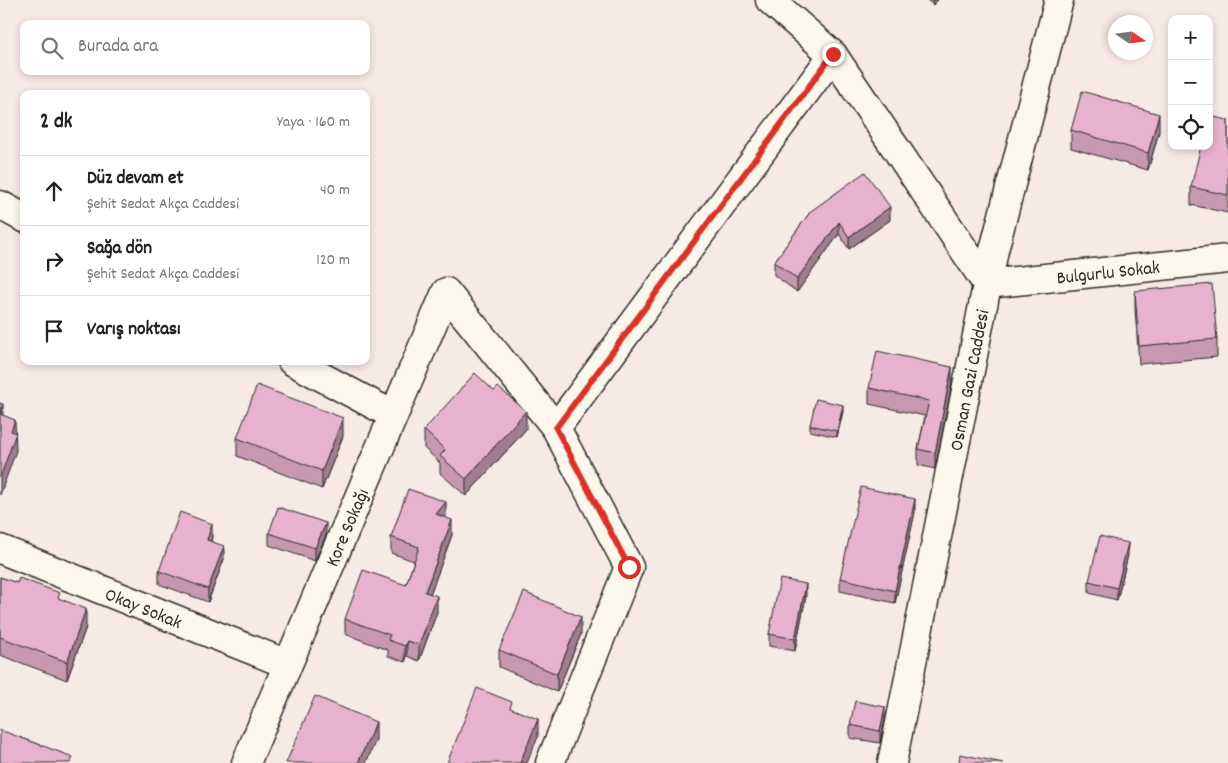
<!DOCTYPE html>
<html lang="tr">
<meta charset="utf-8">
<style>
:root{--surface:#fff;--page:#f6f6f6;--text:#222;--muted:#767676;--line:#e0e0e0}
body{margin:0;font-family:Dekko,sans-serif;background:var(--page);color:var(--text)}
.controls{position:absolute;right:15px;top:15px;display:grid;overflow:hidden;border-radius:10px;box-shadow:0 2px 8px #0003}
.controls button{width:45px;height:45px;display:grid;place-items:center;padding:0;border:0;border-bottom:1px solid var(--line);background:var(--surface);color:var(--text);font:25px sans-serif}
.compass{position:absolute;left:1108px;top:15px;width:45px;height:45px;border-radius:50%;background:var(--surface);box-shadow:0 2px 8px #0003;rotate:103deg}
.stop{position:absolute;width:15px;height:15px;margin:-11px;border:4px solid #d93025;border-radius:50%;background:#fff}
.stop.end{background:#d93025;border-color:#fff;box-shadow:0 1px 5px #0008}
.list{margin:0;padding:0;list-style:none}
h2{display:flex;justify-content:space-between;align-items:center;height:65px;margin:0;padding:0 20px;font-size:21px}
h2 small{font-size:16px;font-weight:400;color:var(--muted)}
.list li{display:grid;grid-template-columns:32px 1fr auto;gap:15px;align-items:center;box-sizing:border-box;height:70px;padding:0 20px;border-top:1px solid var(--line)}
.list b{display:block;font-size:19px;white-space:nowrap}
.list p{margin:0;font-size:16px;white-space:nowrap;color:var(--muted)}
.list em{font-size:16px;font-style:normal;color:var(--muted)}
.icon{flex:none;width:28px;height:28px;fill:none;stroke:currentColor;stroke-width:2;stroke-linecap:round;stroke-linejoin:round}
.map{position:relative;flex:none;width:1228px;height:763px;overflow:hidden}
.search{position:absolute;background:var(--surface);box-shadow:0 2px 8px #0003;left:20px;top:20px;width:350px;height:55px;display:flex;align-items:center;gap:12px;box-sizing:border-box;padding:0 18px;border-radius:10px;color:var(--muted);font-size:19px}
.panel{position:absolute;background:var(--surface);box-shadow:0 2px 8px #0003;left:20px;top:90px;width:350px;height:275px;border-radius:10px}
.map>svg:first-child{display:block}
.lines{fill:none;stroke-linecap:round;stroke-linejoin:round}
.minor-casing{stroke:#2b2b2b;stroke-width:31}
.minor{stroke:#fbf7ec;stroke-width:28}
.wall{fill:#c699b0;stroke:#2b2b2b}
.shaded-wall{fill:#a17d90;stroke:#2b2b2b}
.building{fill:#e6b2cd;stroke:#2b2b2b}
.route{stroke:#d93025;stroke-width:6}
.labels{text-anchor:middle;stroke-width:4;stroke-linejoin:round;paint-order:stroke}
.street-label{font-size:19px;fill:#2b2b2b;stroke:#fbf7ec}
</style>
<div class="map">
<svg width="1228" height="763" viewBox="0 0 1228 763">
<rect width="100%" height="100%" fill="#f7e9e6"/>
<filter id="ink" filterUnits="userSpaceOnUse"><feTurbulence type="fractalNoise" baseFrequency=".02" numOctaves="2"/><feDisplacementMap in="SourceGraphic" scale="10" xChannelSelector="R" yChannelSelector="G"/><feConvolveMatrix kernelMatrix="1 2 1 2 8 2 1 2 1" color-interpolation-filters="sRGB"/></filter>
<g filter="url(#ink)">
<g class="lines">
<g class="minor-casing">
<g id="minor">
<path d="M770 0 833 55 987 284 1228 259"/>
<path d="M0 205 24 218"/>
<path d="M292 361 393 415"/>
<path d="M0 549 287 664"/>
<path d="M246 763 446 292 556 428"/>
<path d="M550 763 629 567 556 428 833 55"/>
<path d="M892 763 994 250 1059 0"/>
</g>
</g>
<use href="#minor" class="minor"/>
</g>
<g class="wall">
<path d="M927 0H938L933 5Z"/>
<path d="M1228 120V213L1191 205V187Z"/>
<path d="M1071 130 1159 132 1148 170 1071 148Z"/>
<path d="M811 211 890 220 849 249 839 234 797 292 774 275V262Z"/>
<path d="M1135 291 1217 339V357L1139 364 1135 309Z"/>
<path d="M952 383 935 469 918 465V449L925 416 869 404V388Z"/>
<path d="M494 391 526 429 466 496 440 473V463L424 448V430Z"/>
<path d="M843 411 837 437 810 431V425Z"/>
<path d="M343 436 322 489 237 456V438Z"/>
<path d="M915 512 895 603 840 591V578Z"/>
<path d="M446 518 452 535 430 594 437 612 419 661 407 656 405 662 388 656V650L345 634V619L406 585 414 561 391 553V537Z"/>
<path d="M269 533 326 535 315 561 269 545Z"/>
<path d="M212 537 211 542 224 559 208 602 159 584V571Z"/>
<path d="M1128 555 1117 600 1089 593V581Z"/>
<path d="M0 577 60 599 86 627 67 680 0 655Z"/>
<path d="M806 596 795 651 769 646V634Z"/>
<path d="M581 634 557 692 499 667V650Z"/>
<path d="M885 720 880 743 850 738V725Z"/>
</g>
<g class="shaded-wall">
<path d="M933 0H938L933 5Z"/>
<path d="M1159 114V132L1148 170V153Z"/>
<path d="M890 207V220L849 249V237Z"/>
<path d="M839 222V234L797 292V279Z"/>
<path d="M952 367V383L935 469V453Z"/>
<path d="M3 404V422L0 430V413Z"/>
<path d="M843 405V411L837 437V431Z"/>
<path d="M526 411V429L466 496V479Z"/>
<path d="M343 418V436L322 489V471Z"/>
<path d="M15 420 16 451 0 495V478L11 431Z"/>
<path d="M915 499V512L895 603V591Z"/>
<path d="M446 502V518L436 514Z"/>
<path d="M452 520V535L425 608V592Z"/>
<path d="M326 523V535L315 561V548Z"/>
<path d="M212 524V537L207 552V540Z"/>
<path d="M1128 543V555L1117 600V588Z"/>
<path d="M224 546V559L208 602V589Z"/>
<path d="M806 584V596L795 651V639Z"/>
<path d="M437 596V612L419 661V645Z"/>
<path d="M86 609V627L67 680V662Z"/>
<path d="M581 617V634L557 692V674Z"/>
<path d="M407 641V656L405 662V646Z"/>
<path d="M885 707V720L880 743V731Z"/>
<path d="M538 719V737L527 763H520Z"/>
<path d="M376 722V740L366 763H358Z"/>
</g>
<g class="building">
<path d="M1082 91 1159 114 1148 153 1071 130Z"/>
<path d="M1209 116 1228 120V195L1191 187 1201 146H1209Z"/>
<path d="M865 172 890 207 849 237 839 222 797 279 774 262 811 211Z"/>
<path d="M1212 284 1217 339 1139 346 1135 291Z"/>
<path d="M877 351 952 367 935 453 918 449 929 401 869 388Z"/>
<path d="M475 373 494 391 498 387 526 411 466 479 440 456 445 450 424 430Z"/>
<path d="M257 385 343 418 322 471 237 438Z"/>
<path d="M816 399 843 405 837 431 810 425Z"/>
<path d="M0 403 3 404 0 413Z"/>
<path d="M0 414 15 420 11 431 16 433 0 478Z"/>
<path d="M861 487 915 499 895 591 840 578Z"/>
<path d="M408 489 446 502 436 514 452 520 425 592 437 596 419 645 407 641 405 646 388 640 390 635 345 619 363 570 406 585 419 547 391 537Z"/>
<path d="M278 507 326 523 315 548 269 533Z"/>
<path d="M180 512 212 524 207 540 224 546 208 589 159 571Z"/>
<path d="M1100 536 1128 543 1117 588 1089 581Z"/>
<path d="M0 577 17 583 19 578 60 593 58 598 86 609 67 662 0 637Z"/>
<path d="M780 579 806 584 795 639 769 634Z"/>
<path d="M524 592 581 617 557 674 499 650Z"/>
<path d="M477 688 512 702 510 708 538 719 520 763H447Z"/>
<path d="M315 696 376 722 358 763H286Z"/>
<path d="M855 701 885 707 880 731 850 725Z"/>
<path d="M0 730 73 757 70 763H0Z"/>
<path d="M960 754 1003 763H959Z"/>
</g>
</g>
<g class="lines" filter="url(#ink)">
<path class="route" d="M629 567 556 428 833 54"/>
</g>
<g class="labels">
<g class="street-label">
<text transform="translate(1108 271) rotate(-6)" y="7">Bulgurlu Sokak</text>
<text transform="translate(968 380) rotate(-79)" y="7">Osman Gazi Caddesi</text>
<text transform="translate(346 527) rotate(-67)" y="7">Kore Sokağı</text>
<text transform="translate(144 607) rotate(22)" y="7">Okay Sokak</text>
</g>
</g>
</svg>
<div class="controls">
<button>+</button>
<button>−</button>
<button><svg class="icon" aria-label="locate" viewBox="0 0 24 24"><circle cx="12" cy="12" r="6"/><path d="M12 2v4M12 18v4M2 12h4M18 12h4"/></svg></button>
</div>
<svg class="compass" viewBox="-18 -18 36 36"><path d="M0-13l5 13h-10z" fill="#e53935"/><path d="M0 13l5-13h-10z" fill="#767676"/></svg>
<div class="stop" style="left:629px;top:567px"></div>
<div class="stop end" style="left:833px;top:54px"></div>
<div class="search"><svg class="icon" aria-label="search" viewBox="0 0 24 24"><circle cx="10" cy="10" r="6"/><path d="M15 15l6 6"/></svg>Burada ara</div>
<section class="panel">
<h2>2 dk<small>Yaya · 160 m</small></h2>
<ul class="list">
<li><svg class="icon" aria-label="ahead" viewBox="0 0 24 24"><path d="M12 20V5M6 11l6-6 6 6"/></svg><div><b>Düz devam et</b><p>Şehit Sedat Akça Caddesi</p></div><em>40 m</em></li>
<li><svg class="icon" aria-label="right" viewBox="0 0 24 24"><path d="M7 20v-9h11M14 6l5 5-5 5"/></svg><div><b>Sağa dön</b><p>Şehit Sedat Akça Caddesi</p></div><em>120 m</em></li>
<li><svg class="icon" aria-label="arrive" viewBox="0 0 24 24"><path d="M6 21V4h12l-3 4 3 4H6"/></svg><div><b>Varış noktası</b></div></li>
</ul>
</section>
</div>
